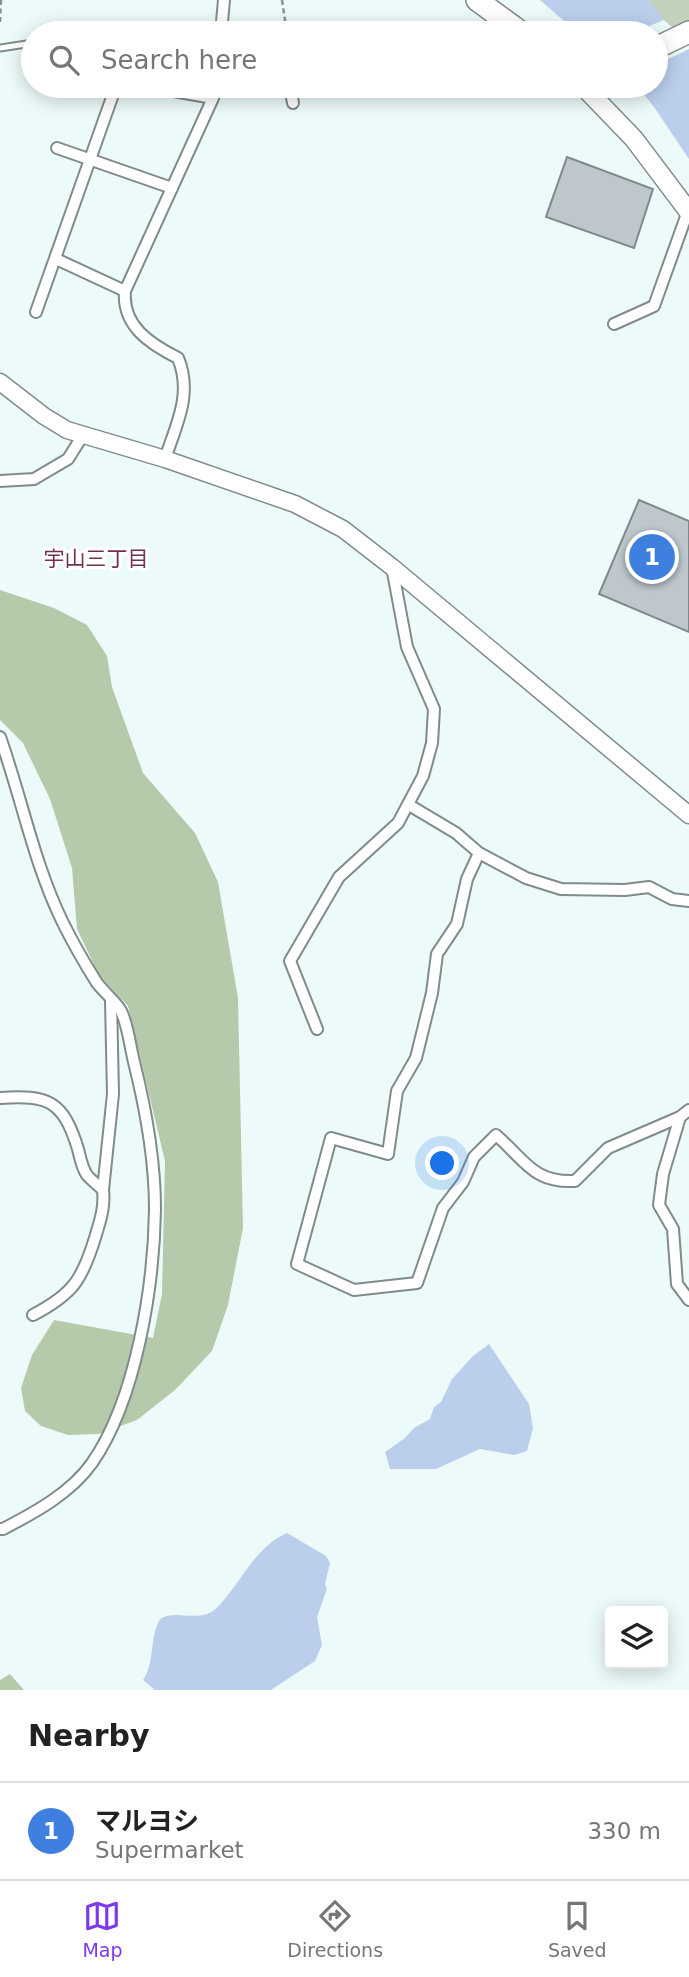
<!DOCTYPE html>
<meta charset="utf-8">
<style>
:root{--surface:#fff;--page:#f6f6f6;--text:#222;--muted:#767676;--line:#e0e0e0;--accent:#7c3aed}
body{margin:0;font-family:"DejaVu Sans","Noto Sans JP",sans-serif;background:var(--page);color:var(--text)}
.controls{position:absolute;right:21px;bottom:21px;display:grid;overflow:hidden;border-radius:7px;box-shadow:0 4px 18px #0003}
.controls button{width:63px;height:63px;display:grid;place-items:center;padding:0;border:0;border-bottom:2px solid var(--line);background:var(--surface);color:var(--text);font:35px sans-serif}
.you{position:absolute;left:443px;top:1164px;width:24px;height:24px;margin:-18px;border:5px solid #fff;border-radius:50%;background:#1a73e8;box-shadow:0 0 0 10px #1a73e833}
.badge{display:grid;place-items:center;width:46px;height:46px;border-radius:50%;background:var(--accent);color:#fff;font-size:23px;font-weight:700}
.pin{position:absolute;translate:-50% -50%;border:4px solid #fff;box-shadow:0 2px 7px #0006}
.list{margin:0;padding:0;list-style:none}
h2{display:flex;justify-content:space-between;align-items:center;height:91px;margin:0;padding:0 28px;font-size:30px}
h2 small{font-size:23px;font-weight:400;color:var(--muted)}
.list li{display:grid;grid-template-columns:46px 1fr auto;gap:21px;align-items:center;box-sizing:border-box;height:98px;padding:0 28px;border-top:2px solid var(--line)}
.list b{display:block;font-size:26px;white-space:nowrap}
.list p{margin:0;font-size:23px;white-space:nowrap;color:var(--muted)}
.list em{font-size:23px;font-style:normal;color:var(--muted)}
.icon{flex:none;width:38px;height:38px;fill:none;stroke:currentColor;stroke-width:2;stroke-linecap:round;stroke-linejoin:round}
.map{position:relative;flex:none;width:689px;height:1690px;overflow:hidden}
.search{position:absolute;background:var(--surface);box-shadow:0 4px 18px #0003;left:21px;right:21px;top:21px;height:77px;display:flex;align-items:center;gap:18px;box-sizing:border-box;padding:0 24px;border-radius:38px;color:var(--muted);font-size:26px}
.sheet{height:189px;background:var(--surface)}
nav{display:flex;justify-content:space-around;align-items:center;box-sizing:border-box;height:98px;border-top:2px solid var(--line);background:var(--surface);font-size:19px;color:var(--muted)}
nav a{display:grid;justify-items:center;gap:4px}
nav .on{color:var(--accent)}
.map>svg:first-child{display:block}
.green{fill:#c2d1bb}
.forest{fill:#b5c9ab}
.water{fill:#bbcfed}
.pier{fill:#edfafa}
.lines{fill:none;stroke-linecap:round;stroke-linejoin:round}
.river{stroke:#bbcfed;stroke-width:23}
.building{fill:#bdc7cc;stroke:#7f898d;stroke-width:2}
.lane-casing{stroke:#808b8b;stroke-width:9}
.street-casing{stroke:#808b8b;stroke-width:14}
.secondary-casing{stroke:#808b8b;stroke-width:19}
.primary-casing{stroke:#808b8b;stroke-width:21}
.highway-casing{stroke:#808b8b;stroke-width:24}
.path{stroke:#899292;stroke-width:2.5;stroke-dasharray:5 3.5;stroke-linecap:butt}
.lane{stroke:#fff;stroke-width:5}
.street{stroke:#fff;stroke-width:10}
.secondary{stroke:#fff;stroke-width:16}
.primary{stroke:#fff;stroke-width:18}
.highway{stroke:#fff;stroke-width:21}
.labels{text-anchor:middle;stroke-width:6;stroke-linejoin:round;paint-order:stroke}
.neighbourhood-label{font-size:21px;fill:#723050;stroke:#fff}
</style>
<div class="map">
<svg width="689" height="1690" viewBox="0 0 689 1690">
<rect width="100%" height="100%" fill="#edfafa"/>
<path class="green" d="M642 0H689V43Z"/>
<g class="forest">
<path d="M0 590 54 608 87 625 107 656 112 687 143 773 195 833 218 882 238 998 243 1228 228 1305 212 1351 175 1390 137 1420 99 1434 68 1435 41 1426 25 1411 21 1388 32 1355 54 1320 153 1338 162 1294 165 1161 128 1006 99 975 77 929 72 868 50 799 23 743 0 720Z"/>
<path d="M10 1674 24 1690H0V1680Z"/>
</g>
<g class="water">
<path d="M540 0H648L664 20 632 33H578Z"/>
<path d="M689 37V159L654 107 637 86H656V52Z"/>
<path d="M489 1344 529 1404 533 1428 527 1451 514 1455 480 1449 436 1469H390L385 1452 405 1438 414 1428 430 1419 434 1407 441 1402 452 1379 473 1356Z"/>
<path d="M287 1533 326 1556 330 1563 325 1584 327 1589 317 1617 322 1645 315 1661 271 1690H155L143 1680C155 1663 149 1638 160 1619 175 1609 197 1622 213 1611 220 1606 225 1598 231 1591 248 1569 260 1545 287 1533Z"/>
</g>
<path class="pier" d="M689 33V49L656 65V48Z"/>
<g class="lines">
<path class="river" d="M611 0 640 33"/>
</g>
<g class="building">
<path d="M567 157 653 189 634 248 546 217Z"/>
<path d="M639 500 689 521V632L599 594Z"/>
</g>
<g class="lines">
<g class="lane-casing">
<g id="lane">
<path d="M106 27V33"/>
<path d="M0 48 33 43"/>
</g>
</g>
<g class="street-casing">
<g id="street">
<path d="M221 33 224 0"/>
<path d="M145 86 213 98 125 291C122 326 150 344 178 358 193 394 176 425 165 459"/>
<path d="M290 86 293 103"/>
<path d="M57 148 172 188"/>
<path d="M56 259 125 291"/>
<path d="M36 312 116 86"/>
<path d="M614 324 654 306 688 211"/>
<path d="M0 481 34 479 68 459 83 435"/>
<path d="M0 737C22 799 34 864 63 923 73 943 85 964 97 983 103 991 118 1004 121 1011 128 1025 130 1046 134 1062 146 1110 155 1160 155 1209 154 1286 136 1400 92 1463 71 1493 34 1513 3 1529H0"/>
<path d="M409 805 456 833 479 853 526 878 561 889 625 890 649 887 672 899 689 901"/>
<path d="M479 853 467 879 457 924 437 954 432 993 416 1058 397 1091 388 1154 331 1138 297 1264 354 1290 417 1283 443 1208 463 1182 474 1157 496 1135C525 1160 533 1183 575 1181L608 1148 680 1117 689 1110"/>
<path d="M317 1029 290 961 339 877 398 823 423 776 432 743 434 709 407 647 392 567"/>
<path d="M0 1098C48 1095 63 1100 78 1149 80 1157 82 1168 87 1175 91 1180 98 1185 103 1190"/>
<path d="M680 1117 663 1174 659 1205 673 1229 677 1284 689 1300"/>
<path d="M33 1315C73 1294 82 1280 95 1238 100 1221 105 1208 103 1190L113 1094 111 1001"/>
</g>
</g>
<g class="secondary-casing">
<path id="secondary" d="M0 382 44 416 67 430 165 459 295 504 343 529 392 567 689 815"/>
</g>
<g class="primary-casing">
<path id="primary" d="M583 86 634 139 689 212"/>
</g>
<g class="highway-casing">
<g id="highway">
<path d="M477 0 522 33"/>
<path d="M656 48 689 32"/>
</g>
</g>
<g class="path">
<path d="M282 0 287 33"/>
<path d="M0 22 1 0"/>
</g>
<use href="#lane" class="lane"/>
<use href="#street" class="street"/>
<use href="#secondary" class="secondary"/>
<use href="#primary" class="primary"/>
<use href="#highway" class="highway"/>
</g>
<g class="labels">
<g class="neighbourhood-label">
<text x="96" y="566">宇山三丁目</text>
</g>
</g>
</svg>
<div class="controls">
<button><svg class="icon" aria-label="layers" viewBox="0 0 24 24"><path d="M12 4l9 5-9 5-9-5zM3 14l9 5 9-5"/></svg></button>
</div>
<div class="you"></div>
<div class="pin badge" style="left:652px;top:557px;background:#3f7fe0">1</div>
<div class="search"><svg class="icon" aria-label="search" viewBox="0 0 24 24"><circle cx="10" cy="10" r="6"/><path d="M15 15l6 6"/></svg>Search here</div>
</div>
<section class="sheet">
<h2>Nearby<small></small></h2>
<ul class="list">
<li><span class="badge" style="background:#3f7fe0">1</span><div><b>マルヨシ</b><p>Supermarket</p></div><em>330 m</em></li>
</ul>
</section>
<nav>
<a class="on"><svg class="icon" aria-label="map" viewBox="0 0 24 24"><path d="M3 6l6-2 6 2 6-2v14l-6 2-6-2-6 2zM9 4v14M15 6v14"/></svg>Map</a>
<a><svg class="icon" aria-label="directions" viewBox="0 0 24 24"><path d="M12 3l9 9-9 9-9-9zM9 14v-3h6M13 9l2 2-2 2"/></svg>Directions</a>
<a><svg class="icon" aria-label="saved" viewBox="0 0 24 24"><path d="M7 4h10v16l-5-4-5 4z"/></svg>Saved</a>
</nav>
